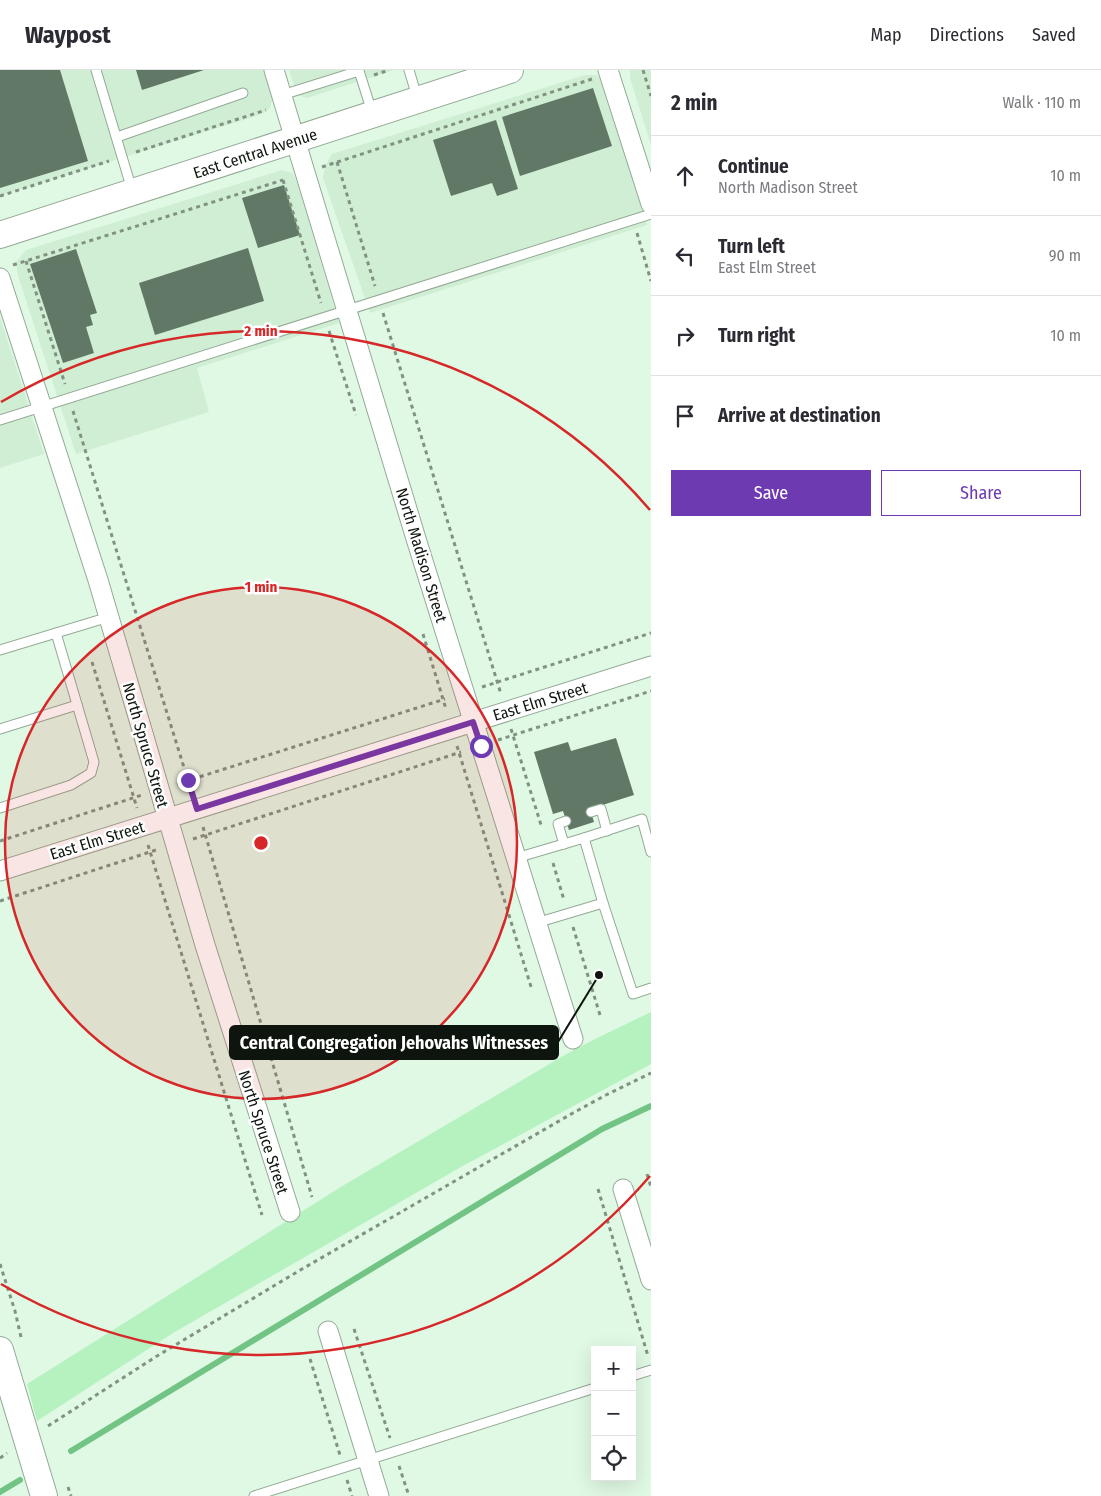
<!DOCTYPE html>
<meta charset="utf-8">
<style>
:root{--surface:#fff;--page:#f2f2f3;--text:#2b2b33;--muted:#7c7c81;--line:#e1e1e2;--accent:#6e3ab1}
body{margin:0;font-family:"Fira Sans Condensed",sans-serif;background:var(--page);color:var(--text)}
.controls{position:absolute;right:15px;bottom:15px;display:grid;overflow:hidden;border-radius:0px;box-shadow:0 5px 20px #0002}
.controls button{width:45px;height:45px;display:grid;place-items:center;padding:0;border:0;border-bottom:1px solid var(--line);background:var(--surface);color:var(--text);font:25px sans-serif}
.stop{position:absolute;width:15px;height:15px;margin:-11px;border:4px solid #6e3ab1;border-radius:50%;background:#fff}
.stop.end{background:#6e3ab1;border-color:#fff;box-shadow:0 1px 5px #0008}
.list{margin:0;padding:0;list-style:none}
h2{display:flex;justify-content:space-between;align-items:center;height:65px;margin:0;padding:0 20px;font-size:21px}
h2 small{font-size:16px;font-weight:400;color:var(--muted)}
.list li{display:grid;grid-template-columns:32px 1fr auto;gap:15px;align-items:center;box-sizing:border-box;height:80px;padding:0 20px;border-top:1px solid var(--line)}
.list b{display:block;font-size:19px;white-space:nowrap}
.list p{margin:0;font-size:16px;white-space:nowrap;color:var(--muted)}
.list em{font-size:16px;font-style:normal;color:var(--muted)}
.actions{display:flex;gap:10px;padding:15px 20px}
.actions a{flex:1;padding:11px 0;border:1px solid var(--accent);border-radius:0px;text-align:center;font-size:18px;color:var(--accent)}
.actions .main{background:var(--accent);color:#fff}
.icon{flex:none;width:28px;height:28px;fill:none;stroke:currentColor;stroke-width:2;stroke-linecap:round;stroke-linejoin:round}
.map{position:relative;flex:none;width:651px;height:1426px;overflow:hidden}
header{display:flex;align-items:center;gap:30px;box-sizing:border-box;height:70px;padding:0 25px;background:var(--surface);border-bottom:1px solid var(--line)}
header strong{font-size:24px}
nav{display:flex;gap:28px;margin-inline-start:auto;font-size:18px}
main{display:flex}
aside{flex:1;background:var(--surface)}
.map>svg:first-child{display:block}
.built{fill:#d0eed4}
.green{fill:#b6f1c0}
.lines{fill:none;stroke-linecap:round;stroke-linejoin:round}
.stream{stroke:#71c483;stroke-width:6}
.building{fill:#627866}
.lane-casing{stroke:#93aa96;stroke-width:11}
.street-casing{stroke:#93aa96;stroke-width:21}
.secondary-casing{stroke:#93aa96;stroke-width:28}
.path{stroke:#819283;stroke-width:3;stroke-dasharray:4 4;stroke-linecap:butt}
.lane{stroke:#fff;stroke-width:9}
.street{stroke:#fff;stroke-width:19}
.secondary{stroke:#fff;stroke-width:26}
.route{stroke:#6e3ab1;stroke-width:6}
.ring{fill:none;stroke:#d62828;stroke-width:2.5}
.labels{text-anchor:middle;stroke-width:5;stroke-linejoin:round;paint-order:stroke}
.street-label{font-size:16px;fill:#0d150e;stroke:#fefefe}
.centre{fill:#d62828;stroke:#fefefe;stroke-width:2.5}
.ring-label{font-size:15px;text-anchor:middle;font-weight:bold;fill:#d62828;stroke:#fefefe;stroke-width:5;stroke-linejoin:round;paint-order:stroke}
.leader{fill:none;stroke:#0d150e;stroke-width:2}
.callout-dot{fill:#0d150e;stroke:#fefefe;stroke-width:2}
.callout{fill:#0d150e;stroke:#0d150e;stroke-width:2}
.callout-label{font-size:18px;text-anchor:middle;font-weight:bold;fill:#fff}
</style>
<header>
<strong>Waypost</strong>
<nav><a>Map</a><a>Directions</a><a>Saved</a></nav>
</header>
<main>
<div class="map">
<svg width="651" height="1426" viewBox="0 0 651 1426">
<rect width="100%" height="100%" fill="#e0f9e4"/>
<g class="built">
<path d="M0 0H264L273 28 270 38 262 44 0 126Z"/>
<path d="M289 0H394L307 28 297 25Z"/>
<path d="M630 0H651V75L630 8Z"/>
<path d="M585 5H596L603 11 647 155 370 243 323 108 325 96 332 84Z"/>
<path d="M282 100 292 103 297 112 339 253 197 298 209 342 76 384 18 206 16 192 26 180Z"/>
<path d="M0 247 44 384 0 398Z"/>
</g>
<path class="green" d="M651 942V994L461 1097 173 1263 37 1351 27 1314 344 1115 563 986 593 970Z"/>
<g class="lines">
<g class="stream">
<path d="M71 1381 602 1059 651 1036"/>
<path d="M0 1422 20 1410"/>
</g>
</g>
<g class="building">
<path d="M0 0H60L88 91 0 118Z"/>
<path d="M136 0H204L142 20Z"/>
<path d="M593 18 612 76 520 106 502 47Z"/>
<path d="M496 50 518 119 497 126 492 113 451 126 433 70Z"/>
<path d="M284 115 300 165 258 178 242 128Z"/>
<path d="M248 178 264 231 155 265 139 213Z"/>
<path d="M76 179 97 243 90 245 93 255 86 257 94 283 63 293 30 194Z"/>
<path d="M616 668 634 725 590 739 594 752 569 760 563 741 553 744 534 682 568 672 571 681Z"/>
</g>
<g class="lines">
<g class="lane-casing">
<g id="lane">
<path d="M96 0 132 120"/>
<path d="M409 0 417 27"/>
<path d="M282 25 359 1 372 42"/>
<path d="M117 67 243 23"/>
<path d="M0 350 651 144"/>
<path d="M0 580 109 547"/>
<path d="M0 659 77 635"/>
<path d="M0 738 71 715 91 703 94 692 56 563"/>
<path d="M591 742 601 739 607 761"/>
<path d="M584 768 642 749 651 782"/>
<path d="M564 774 558 754 566 751"/>
<path d="M516 788 584 768 603 833 536 853"/>
<path d="M603 833 633 924 651 918"/>
<path d="M632 1306 651 1300"/>
<path d="M254 1426 595 1318"/>
</g>
</g>
<g class="street-casing">
<g id="street">
<path d="M274 0 417 472 573 969"/>
<path d="M608 0 651 134"/>
<path d="M0 208 98 510 205 875 290 1142"/>
<path d="M0 801 651 596"/>
<path d="M623 1119 651 1210"/>
<path d="M328 1261 379 1426"/>
</g>
</g>
<g class="secondary-casing">
<g id="secondary">
<path d="M0 165 510 0"/>
<path d="M0 1280 44 1426"/>
</g>
</g>
<g class="path">
<path d="M643 0 651 26"/>
<path d="M374 5 389 0"/>
<path d="M136 82 266 40"/>
<path d="M337 92 375 216"/>
<path d="M322 97 592 9"/>
<path d="M283 110 321 233"/>
<path d="M0 126 109 91"/>
<path d="M637 163 651 211"/>
<path d="M26 191 65 314"/>
<path d="M13 195 283 110"/>
<path d="M383 243 501 624"/>
<path d="M329 261 356 345"/>
<path d="M73 341 191 720"/>
<path d="M423 564 446 639"/>
<path d="M92 592 137 738"/>
<path d="M482 617 651 563"/>
<path d="M511 659 542 758"/>
<path d="M498 670 651 621"/>
<path d="M457 676 532 920"/>
<path d="M177 714 445 629"/>
<path d="M203 757 312 1127"/>
<path d="M193 769 461 682"/>
<path d="M0 771 142 725"/>
<path d="M148 775 262 1145"/>
<path d="M553 793 564 830"/>
<path d="M0 831 156 780"/>
<path d="M573 857 600 945"/>
<path d="M647 1104 651 1117"/>
<path d="M598 1119 648 1286"/>
<path d="M0 1194 15 1241 21 1267"/>
<path d="M354 1259 390 1368"/>
<path d="M310 1289 340 1385"/>
<path d="M48 1356 157 1286 302 1199 573 1043 606 1025 651 1003"/>
<path d="M0 1388 7 1383"/>
<path d="M399 1396 409 1426"/>
<path d="M347 1410 352 1426"/>
<path d="M68 1417 71 1426"/>
</g>
<use href="#lane" class="lane"/>
<use href="#street" class="street"/>
<use href="#secondary" class="secondary"/>
</g>
<g class="lines">
<path class="route" d="M188 710 197 739 473 652 481 676"/>
</g>
<circle cx="261" cy="773" r="256" fill="#d62828" fill-opacity=".12"/>
<g class="ring">
<circle cx="261" cy="773" r="256"/>
<path d="M650 1106A512 512 0 0 1 1 1214M1 332A512 512 0 0 1 650 440"/>
</g>
<g class="labels">
<g class="street-label">
<text transform="translate(255 83) rotate(-18)" y="6">East Central Avenue</text>
<text transform="translate(422 485) rotate(73)" y="6">North Madison Street</text>
<text transform="translate(540 631) rotate(-17)" y="6">East Elm Street</text>
<text transform="translate(146 675) rotate(74)" y="6">North Spruce Street</text>
<text transform="translate(97 770) rotate(-17)" y="6">East Elm Street</text>
<text transform="translate(264 1062) rotate(72)" y="6">North Spruce Street</text>
</g>
</g>
<circle cx="261" cy="773" r="8" class="centre"/>
<g class="ring-label">
<text x="261" y="266">2 min</text>
<text x="261" y="522">1 min</text>
</g>
<path class="leader" d="M599 905L558 972"/>
<circle class="callout-dot" cx="599" cy="905" r="5"/>
<rect class="callout" x="230" y="956" width="328" height="33" rx="5"/>
<g class="callout-label">
<text x="394" y="979">Central Congregation Jehovahs Witnesses</text>
</g>
</svg>
<div class="controls">
<button>+</button>
<button>−</button>
<button><svg class="icon" aria-label="locate" viewBox="0 0 24 24"><circle cx="12" cy="12" r="6"/><path d="M12 2v4M12 18v4M2 12h4M18 12h4"/></svg></button>
</div>
<div class="stop" style="left:481px;top:676px"></div>
<div class="stop end" style="left:188px;top:710px"></div>
</div>
<aside>
<h2>2 min<small>Walk · 110 m</small></h2>
<ul class="list">
<li><svg class="icon" aria-label="ahead" viewBox="0 0 24 24"><path d="M12 20V5M6 11l6-6 6 6"/></svg><div><b>Continue</b><p>North Madison Street</p></div><em>10 m</em></li>
<li><svg class="icon" aria-label="left" viewBox="0 0 24 24"><path d="M17 20v-9H6M10 6l-5 5 5 5"/></svg><div><b>Turn left</b><p>East Elm Street</p></div><em>90 m</em></li>
<li><svg class="icon" aria-label="right" viewBox="0 0 24 24"><path d="M7 20v-9h11M14 6l5 5-5 5"/></svg><div><b>Turn right</b></div><em>10 m</em></li>
<li><svg class="icon" aria-label="arrive" viewBox="0 0 24 24"><path d="M6 21V4h12l-3 4 3 4H6"/></svg><div><b>Arrive at destination</b></div></li>
</ul>
<div class="actions"><a class="main">Save</a><a>Share</a></div>
</aside>
</main>
